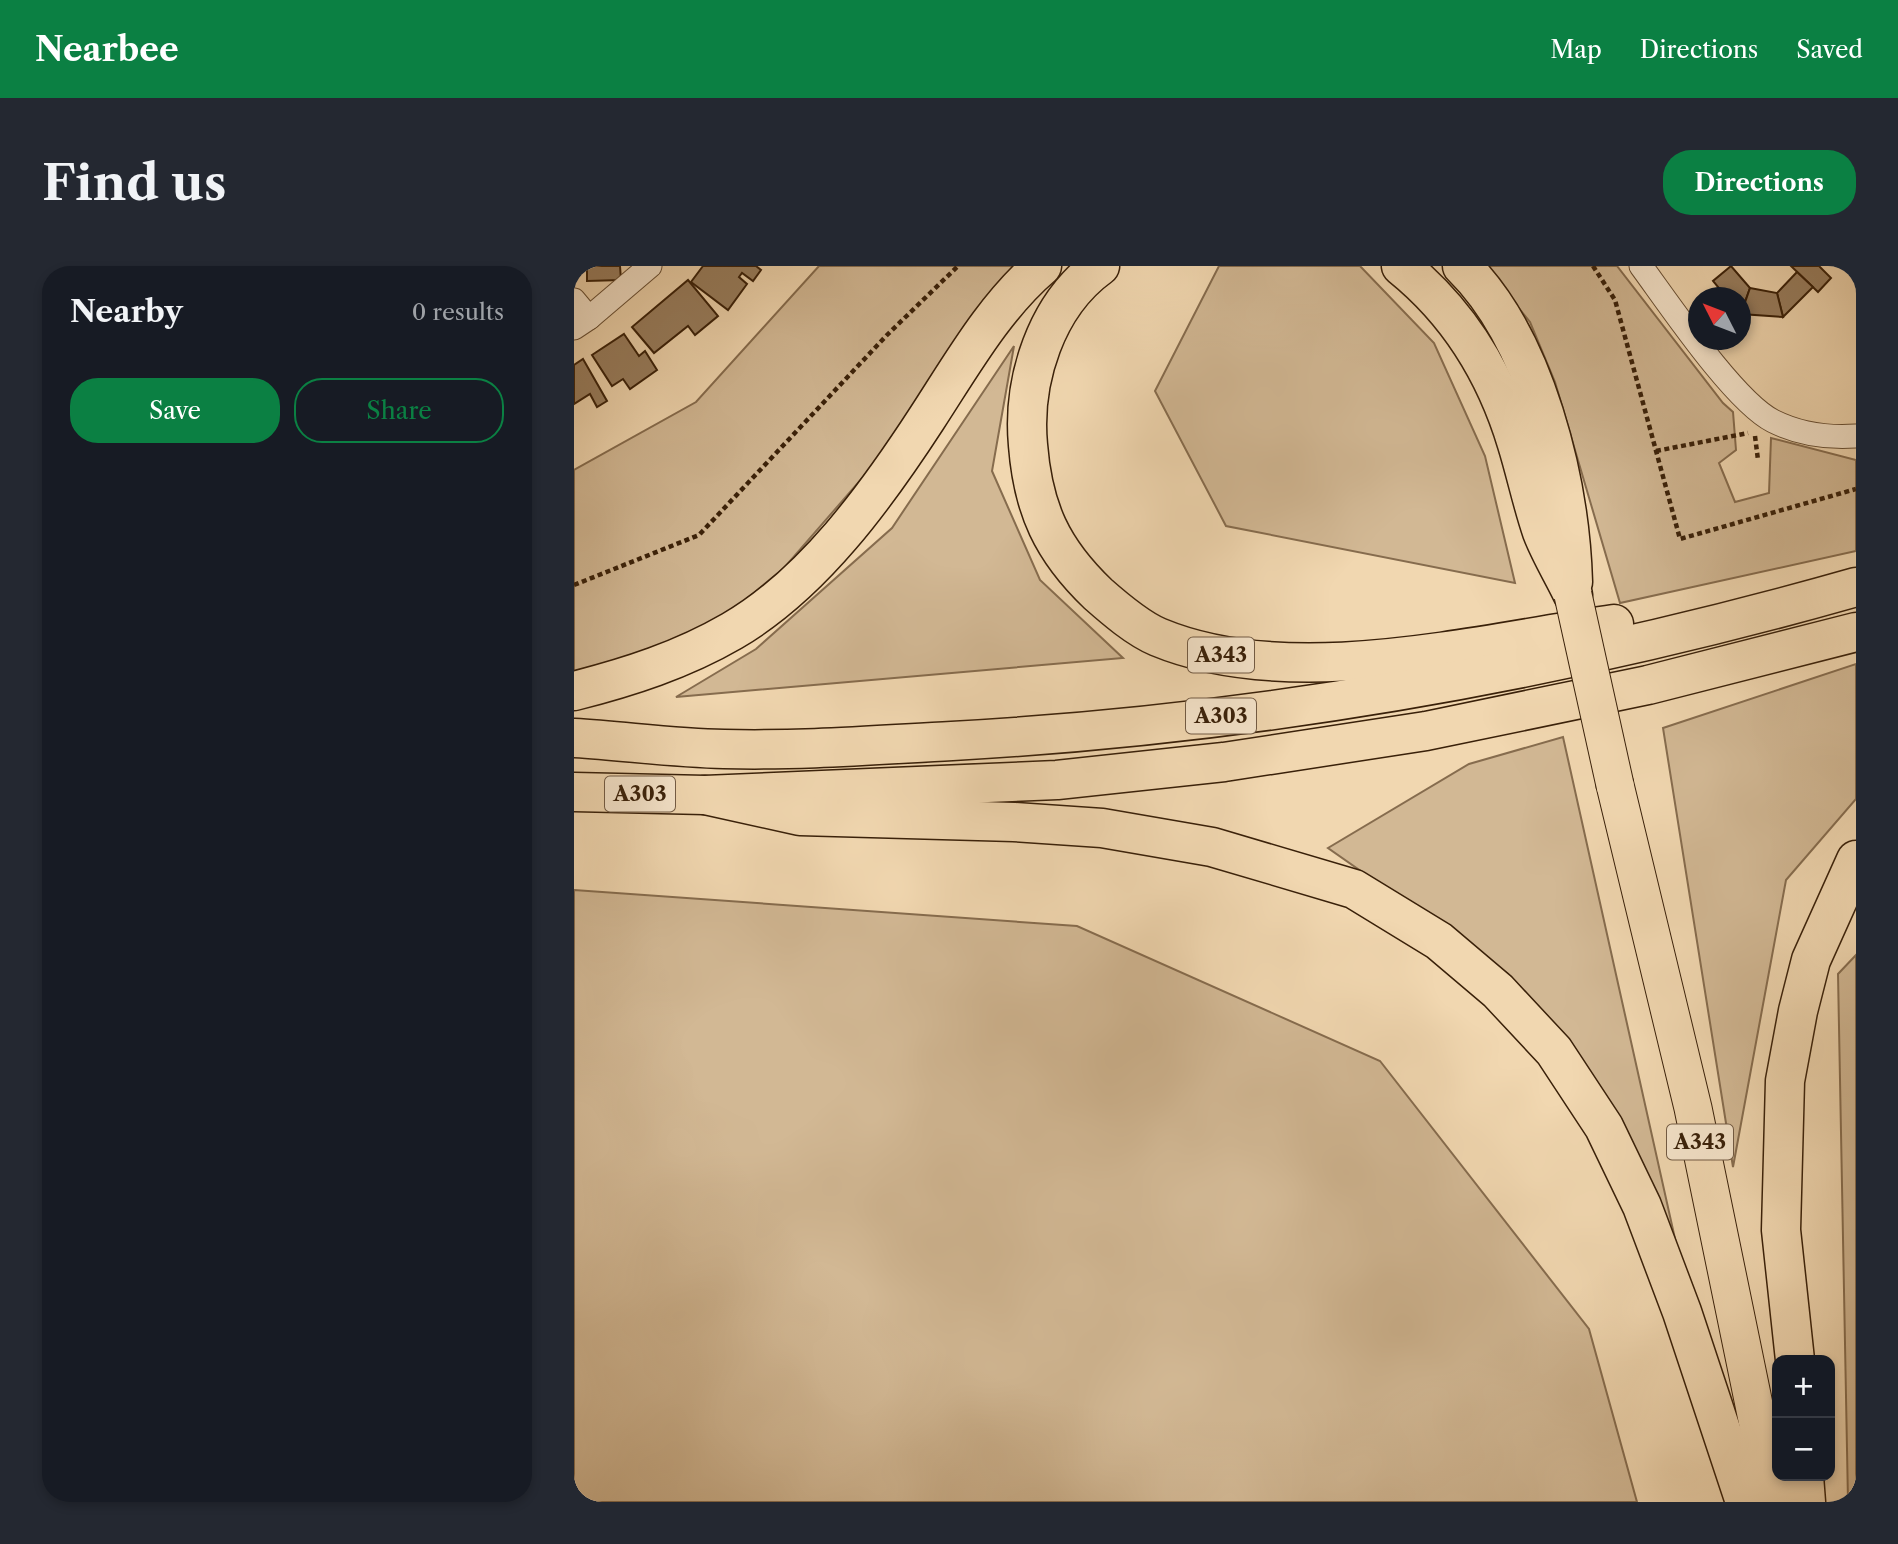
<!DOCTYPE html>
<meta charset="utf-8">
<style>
:root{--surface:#171b24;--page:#242831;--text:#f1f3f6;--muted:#9ea1a6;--line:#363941;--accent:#0b8043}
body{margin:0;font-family:"Libre Caslon Text",serif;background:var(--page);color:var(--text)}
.controls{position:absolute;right:21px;bottom:21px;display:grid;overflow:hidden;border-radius:14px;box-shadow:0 4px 10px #0003}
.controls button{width:63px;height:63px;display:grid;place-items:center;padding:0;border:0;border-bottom:2px solid var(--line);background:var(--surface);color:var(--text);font:35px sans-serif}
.compass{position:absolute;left:1114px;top:21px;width:63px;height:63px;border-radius:50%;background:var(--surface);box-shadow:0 4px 10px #0003;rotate:312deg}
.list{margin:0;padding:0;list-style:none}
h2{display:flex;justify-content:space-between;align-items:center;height:91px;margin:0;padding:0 28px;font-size:30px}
h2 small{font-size:23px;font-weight:400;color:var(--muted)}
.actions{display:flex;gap:14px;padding:21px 28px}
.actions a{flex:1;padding:16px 0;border:2px solid var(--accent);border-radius:28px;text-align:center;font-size:24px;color:var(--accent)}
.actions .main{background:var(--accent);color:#fff}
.map{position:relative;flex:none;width:1282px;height:1236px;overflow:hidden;border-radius:28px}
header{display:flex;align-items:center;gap:42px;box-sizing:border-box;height:98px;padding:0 35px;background:var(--accent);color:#fff}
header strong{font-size:33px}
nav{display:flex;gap:38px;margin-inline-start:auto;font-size:24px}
.intro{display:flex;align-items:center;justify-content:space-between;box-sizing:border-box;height:168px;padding:0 42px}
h1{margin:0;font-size:49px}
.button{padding:18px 32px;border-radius:28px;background:var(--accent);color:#fff;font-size:24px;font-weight:700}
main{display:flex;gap:42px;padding:0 42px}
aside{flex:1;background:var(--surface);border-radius:28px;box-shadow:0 4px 10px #0003}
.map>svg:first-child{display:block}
.green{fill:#d2b894;stroke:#866c4e;stroke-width:2}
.building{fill:#997f60;stroke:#392009;stroke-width:2}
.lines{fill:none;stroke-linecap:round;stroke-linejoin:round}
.minor-casing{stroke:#674e33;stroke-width:25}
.primary-casing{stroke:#392009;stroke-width:39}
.trunk-casing{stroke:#392009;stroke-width:41}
.path{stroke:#392009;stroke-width:4.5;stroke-dasharray:5 3.5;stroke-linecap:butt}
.minor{stroke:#f6e5cc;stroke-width:23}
.primary{stroke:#f1d7b0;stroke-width:37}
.trunk{stroke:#f1d7b0;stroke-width:38}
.primary-bridge-casing{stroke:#392009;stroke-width:39;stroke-linecap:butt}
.primary-bridge{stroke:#f1d7b0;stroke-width:37}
.labels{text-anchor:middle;stroke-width:7;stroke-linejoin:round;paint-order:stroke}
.shield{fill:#f6e5cc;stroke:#725b44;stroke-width:2}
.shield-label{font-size:21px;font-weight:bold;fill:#392009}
</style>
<header>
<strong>Nearbee</strong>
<nav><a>Map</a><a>Directions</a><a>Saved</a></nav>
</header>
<div class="intro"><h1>Find us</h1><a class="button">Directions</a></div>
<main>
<aside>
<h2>Nearby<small>0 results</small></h2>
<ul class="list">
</ul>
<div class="actions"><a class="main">Save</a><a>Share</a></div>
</aside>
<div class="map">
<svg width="1282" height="1236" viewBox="0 0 1282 1236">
<rect width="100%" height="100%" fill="#f1d7b0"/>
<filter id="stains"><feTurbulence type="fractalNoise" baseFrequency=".00286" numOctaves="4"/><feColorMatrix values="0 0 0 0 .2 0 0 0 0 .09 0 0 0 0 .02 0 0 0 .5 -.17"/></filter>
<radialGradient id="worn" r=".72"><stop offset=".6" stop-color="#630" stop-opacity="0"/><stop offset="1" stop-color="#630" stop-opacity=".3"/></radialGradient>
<g class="green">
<path d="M245 0H447L310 187 210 302 136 363 0 408V204L122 136Z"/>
<path d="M645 0H786L860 77 911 190 941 317 652 260 581 125Z"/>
<path d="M911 0H1043L1149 137 1159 146 1162 184 1145 197 1161 236 1195 227 1197 172 1282 194V285L1046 337 981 116 956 56Z"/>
<path d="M440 80 418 205 466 314 549 392 102 431 182 383 318 262Z"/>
<path d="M1282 398V533L1212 614 1159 901 1089 462Z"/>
<path d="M989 471 1110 1013 1036 846 934 708 754 582 895 498Z"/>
<path d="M0 624 503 660 806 795 1015 1063 1063 1236H0Z"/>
<path d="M1282 689V1236H1274L1264 708Z"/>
</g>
<g class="building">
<path d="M13 0H46L47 14 13 15Z"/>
<path d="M129 0H182L187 4 179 15 168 7 165 11 173 18 154 44 117 16Z"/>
<path d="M1157 0 1176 22 1167 47V32H1153L1139 15Z"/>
<path d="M1217 0H1245L1257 12 1244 26Z"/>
<path d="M1223 6 1239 21 1209 51 1203 27Z"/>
<path d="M114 14 144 50 121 69 114 60 80 87 58 61Z"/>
<path d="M1176 22 1203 27 1209 51 1167 48Z"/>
<path d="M50 68 65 90 71 85 83 104 56 123 49 113 38 120 18 89Z"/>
<path d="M9 93 33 135 23 141 16 128 0 138V99Z"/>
</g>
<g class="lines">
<g class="minor-casing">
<g id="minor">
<path d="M1067 0C1095 38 1160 135 1199 155 1225 168 1253 172 1282 170"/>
<path d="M0 34 15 52 0 62"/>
<path d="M15 52 76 0"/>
</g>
</g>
<g class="primary-casing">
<path id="primary" d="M1041 519 1119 842 1200 1236"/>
</g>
<g class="trunk-casing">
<g id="trunk">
<path d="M526 0C472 39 448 114 454 179 459 243 478 284 524 328 541 343 563 362 584 371 716 426 903 378 1040 358"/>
<path d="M827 0C884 46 922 108 943 178 952 207 958 237 968 266 976 287 989 308 999 329"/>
<path d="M888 0C962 73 996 215 999 316"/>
<path d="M0 425C55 411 108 394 158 365 239 318 303 229 353 152 387 100 420 41 468 0"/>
<path d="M0 472C50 475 100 482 150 483 225 485 302 479 378 475 684 458 987 405 1282 321"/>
<path d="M0 526 131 529 483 514 650 496 852 465 1074 419 1282 366"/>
<path d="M131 529 226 550 440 556 528 562 638 581 780 623 865 675 924 725 980 785 1030 861 1068 940 1108 1046 1171 1236"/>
<path d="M1221 1094 1207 964 1211 815 1224 745 1237 694 1282 594"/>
<path d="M1230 1210 1232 1236"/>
</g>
</g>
<g class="path">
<path d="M1019 0 1041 34 1106 273 1282 223"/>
<path d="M1181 170 1184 194"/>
<path d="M1082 185 1174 167"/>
<path d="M0 319 125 269 313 69 384 0"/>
</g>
<use href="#minor" class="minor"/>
<use href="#primary" class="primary"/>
<use href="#trunk" class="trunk"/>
<g class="primary-bridge-casing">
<path id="primary-bridge" d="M999 329 1041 519"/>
</g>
<use href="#primary-bridge" class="primary-bridge"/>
</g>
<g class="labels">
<g class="shield">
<rect x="614" y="371.5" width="66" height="35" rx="5"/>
<rect x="612" y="432.5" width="70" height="35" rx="5"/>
<rect x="31" y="510.5" width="70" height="35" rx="5"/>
<rect x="1093" y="858.5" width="66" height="35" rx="5"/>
</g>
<g class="shield-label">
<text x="647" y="396">A343</text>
<text x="647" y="457">A303</text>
<text x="66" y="535">A303</text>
<text x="1126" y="883">A343</text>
</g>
</g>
<rect width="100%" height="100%" filter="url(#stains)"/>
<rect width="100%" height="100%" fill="url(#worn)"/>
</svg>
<div class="controls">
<button>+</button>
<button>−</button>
</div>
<svg class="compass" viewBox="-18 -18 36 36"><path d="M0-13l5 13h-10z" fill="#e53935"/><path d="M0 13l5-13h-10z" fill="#9ea1a6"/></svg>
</div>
</main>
